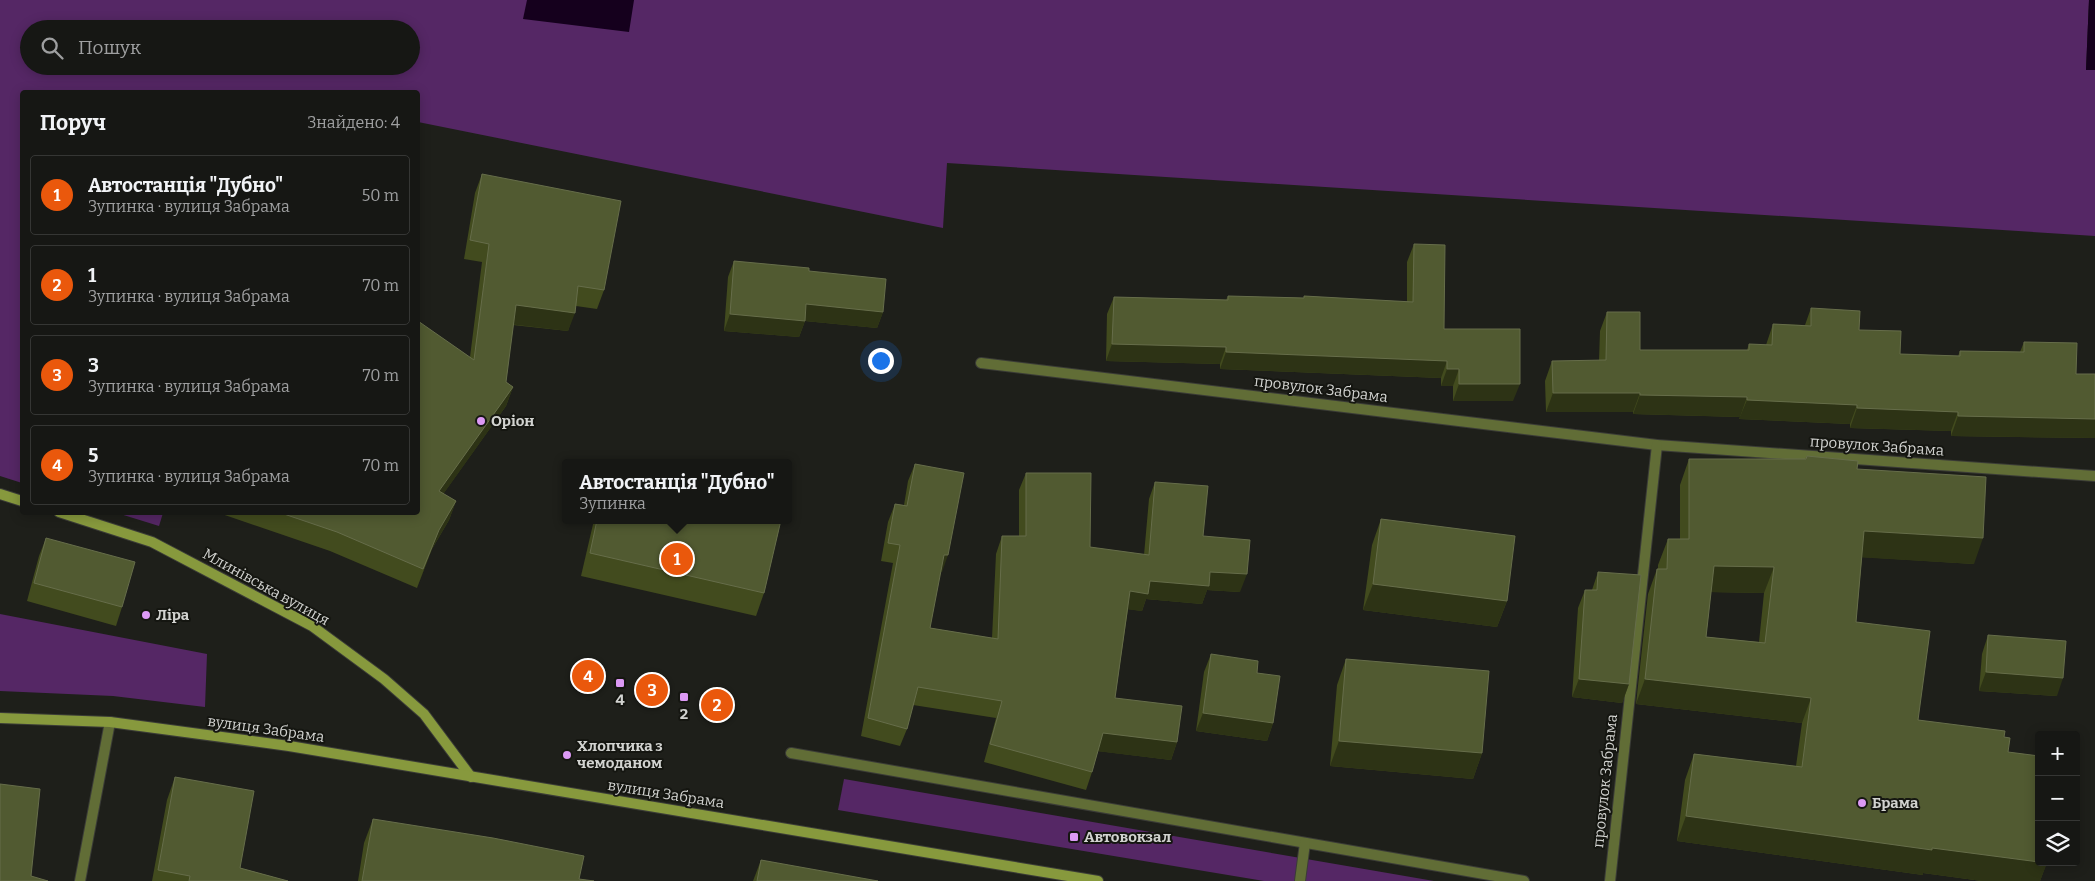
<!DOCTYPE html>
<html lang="uk">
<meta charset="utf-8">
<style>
:root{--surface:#161714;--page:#1f201d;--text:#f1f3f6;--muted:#9e9fa0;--line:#353634;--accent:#ea580c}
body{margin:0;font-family:Bitter,serif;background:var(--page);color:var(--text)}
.controls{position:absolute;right:15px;bottom:15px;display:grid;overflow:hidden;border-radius:5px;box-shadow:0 2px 12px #0003}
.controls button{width:45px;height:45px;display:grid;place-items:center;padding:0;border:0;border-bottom:1px solid var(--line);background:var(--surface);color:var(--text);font:25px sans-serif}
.you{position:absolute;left:880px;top:360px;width:18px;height:18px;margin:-12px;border:4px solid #fff;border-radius:50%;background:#1a73e8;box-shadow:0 0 0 8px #1a73e833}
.badge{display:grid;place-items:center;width:32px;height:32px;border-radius:50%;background:var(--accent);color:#fff;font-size:16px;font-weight:700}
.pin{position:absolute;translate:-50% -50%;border:2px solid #fff;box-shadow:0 1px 5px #0006}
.popup{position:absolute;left:562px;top:459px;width:230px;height:65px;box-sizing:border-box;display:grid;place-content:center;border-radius:5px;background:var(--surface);filter:drop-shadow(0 1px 4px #0005);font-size:16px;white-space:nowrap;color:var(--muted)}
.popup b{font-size:19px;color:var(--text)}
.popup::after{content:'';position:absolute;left:50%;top:100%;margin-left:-10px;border:10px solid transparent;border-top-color:var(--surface)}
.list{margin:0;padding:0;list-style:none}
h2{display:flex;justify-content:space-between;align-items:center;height:65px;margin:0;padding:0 20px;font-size:21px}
h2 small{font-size:16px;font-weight:400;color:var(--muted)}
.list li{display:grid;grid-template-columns:32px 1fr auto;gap:15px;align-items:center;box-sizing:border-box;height:80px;margin:0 10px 10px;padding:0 10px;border:1px solid var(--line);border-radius:5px}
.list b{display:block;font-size:19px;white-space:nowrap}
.list p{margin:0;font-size:16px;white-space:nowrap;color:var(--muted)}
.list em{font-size:16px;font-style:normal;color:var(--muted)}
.icon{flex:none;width:28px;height:28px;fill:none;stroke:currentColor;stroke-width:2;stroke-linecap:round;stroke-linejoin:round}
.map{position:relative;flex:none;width:2095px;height:881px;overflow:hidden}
.search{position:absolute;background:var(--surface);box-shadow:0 2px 12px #0003;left:20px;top:20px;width:400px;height:55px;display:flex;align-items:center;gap:12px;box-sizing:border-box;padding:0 18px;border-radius:28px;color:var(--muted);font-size:19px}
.panel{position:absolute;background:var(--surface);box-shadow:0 2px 12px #0003;left:20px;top:90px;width:400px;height:425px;border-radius:5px}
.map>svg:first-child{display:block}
.green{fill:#552765;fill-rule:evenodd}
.water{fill:#15001d}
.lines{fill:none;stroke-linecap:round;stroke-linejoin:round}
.lane-casing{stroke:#3b3c37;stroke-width:12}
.street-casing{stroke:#3b3c37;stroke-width:12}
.secondary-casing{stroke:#3b3c37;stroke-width:12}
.lane{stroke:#616d36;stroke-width:10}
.street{stroke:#616d36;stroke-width:10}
.secondary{stroke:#87993d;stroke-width:10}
.wall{fill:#424b1e;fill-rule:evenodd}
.shaded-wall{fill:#2d3315}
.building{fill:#515a31;stroke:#666d4a;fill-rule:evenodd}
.poi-dot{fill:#dc99f4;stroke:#151611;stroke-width:2}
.labels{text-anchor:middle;stroke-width:4;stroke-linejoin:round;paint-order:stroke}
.street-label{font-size:15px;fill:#d2d3d0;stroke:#151611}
.poi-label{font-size:15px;font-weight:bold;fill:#d2d3d0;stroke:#151611;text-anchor:start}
</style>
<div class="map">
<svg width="2095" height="881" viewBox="0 0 2095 881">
<rect width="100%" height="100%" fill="#1e1f1a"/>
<g class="green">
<path d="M0 0H2089L2086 70H2095V236L947 163 943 228 418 122V92H22V483L0 476ZM29 29H411V66H29Z"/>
<path d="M117 513 163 512V513L159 526Z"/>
<path d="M0 614 207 654 205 707 113 696 0 691Z"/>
<path d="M844 779 1434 881H1264L838 810Z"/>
</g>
<g class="water">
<path d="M527 0H634L629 32 523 19Z"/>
<path d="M2089 0H2095V70H2086Z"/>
</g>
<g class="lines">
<g class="lane-casing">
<g id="lane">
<path d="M791 753 1524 881"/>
<path d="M1300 881 1305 843"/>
</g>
</g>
<g class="street-casing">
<g id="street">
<path d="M981 363 1657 445 2095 476"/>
<path d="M80 881 110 722"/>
<path d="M1610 881 1657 445"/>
</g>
</g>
<g class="secondary-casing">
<g id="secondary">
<path d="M0 494 22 501"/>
<path d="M59 512 152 542 312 626 384 679 424 714 471 777"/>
<path d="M0 718 110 722 289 746 1098 881"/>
</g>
</g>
<use href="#lane" class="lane"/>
<use href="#street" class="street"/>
<use href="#secondary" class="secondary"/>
</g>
<g class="wall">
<path d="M482 174 604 290 597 309 576 306 568 331 513 325 506 382 513 387 506 406 443 494 456 501 449 520 432 549 417 588 330 551 216 512H418L470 357 482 262 464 259 475 193Z"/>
<path d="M1414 244 1444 329 1513 401H1453V386H1441V378L1220 369V364L1106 361 1107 314 1114 297 1226 300 1228 296 1304 298V296L1407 302V262Z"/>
<path d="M734 261 809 271 883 312 877 328 805 321 799 337 724 331 728 277Z"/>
<path d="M1811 308 1859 330 1900 354 1958 356 1960 351 2020 352 2024 342 2076 374H2095V438L1951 436V431L1850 428V424L1739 419 1740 417 1633 414V412H1546L1545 381 1552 361H1599L1600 331 1607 312 1640 350H1747L1749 344 1766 345 1773 324 1805 325Z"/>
<path d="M1807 456 1857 469 1974 564 1862 557 1856 622 1918 720 2004 737 2008 752 2047 862 2040 881H1982L1923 873V875L1677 841 1685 780 1694 754 1796 766 1802 723 1636 704 1648 594 1657 569H1658V565L1668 539H1680V485L1689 459H1805ZM1711 592 1764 593 1759 642 1706 637Z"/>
<path d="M915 464 942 572H940L930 628 992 638 996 554 1002 536H1019V490L1026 473 1090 547 1144 555 1149 499 1155 482 1203 536 1240 592 1207 590 1202 604 1146 599 1142 611 1128 609 1115 698 1177 742 1171 760 1098 751 1092 772 1086 790 984 762 996 718 913 705 907 729 900 746 861 736 893 563 881 561 888 522 895 504 904 505 908 481Z"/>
<path d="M1381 519 1507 601 1497 627 1363 610 1372 545Z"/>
<path d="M594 520H781L764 593 756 616 581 576Z"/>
<path d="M46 538 122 607 116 626 27 601 39 556Z"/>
<path d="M1598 572 1629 684 1622 703 1572 697 1578 608 1585 590H1592Z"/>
<path d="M1988 635 2057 696 1979 691 1982 654Z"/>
<path d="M1211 654 1257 673 1273 723 1267 741 1196 731 1204 672Z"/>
<path d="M1346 659 1482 753 1473 779 1330 766 1337 685Z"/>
<path d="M175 777 240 868 288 881H152L167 800Z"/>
<path d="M373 819 579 879 594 881H358L364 843Z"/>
<path d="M761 860 877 881H753Z"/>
</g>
<g class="shaded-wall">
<path d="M806 304 883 312 877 328 805 321 799 337 724 331 730 314Z"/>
<path d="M516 305 575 313 568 331 509 324Z"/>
<path d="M1112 344 1226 347 1220 364 1106 361Z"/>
<path d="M1226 352 1447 361 1441 378 1220 369Z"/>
<path d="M1447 369H1459L1453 386H1441Z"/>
<path d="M1459 384H1520L1513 401H1453Z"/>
<path d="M513 387 506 406 432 510 439 491Z"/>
<path d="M1553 393H1640L1633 412H1546Z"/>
<path d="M1640 395 1747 397 1740 417 1633 414Z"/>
<path d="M1747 400 1857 405 1850 424 1739 419Z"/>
<path d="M1857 408 1958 412 1951 431 1850 428Z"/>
<path d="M1958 416 2095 419V438L1951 436Z"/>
<path d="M456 501 449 520 432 549 417 588 439 530Z"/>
<path d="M1864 531 1983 538 1974 564 1855 557Z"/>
<path d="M944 555H948L942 572H937Z"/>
<path d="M1714 566 1774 567 1764 593 1705 592Z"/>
<path d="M1210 572 1247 574 1240 592 1207 590 1202 604 1146 599 1142 611 1124 609 1130 591 1150 581Z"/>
<path d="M1373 584 1507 601 1497 627 1363 610Z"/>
<path d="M1986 672 2063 678 2057 696 1979 691Z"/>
<path d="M1579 679 1629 684 1622 703 1572 697Z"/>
<path d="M1645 679 1811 698 1802 723 1636 704Z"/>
<path d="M1203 713 1273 723 1267 741 1196 731Z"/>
<path d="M1103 733 1177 742 1171 760 1096 751Z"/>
<path d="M1339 741 1482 753 1473 779 1330 766Z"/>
<path d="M1686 816 2039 862 2047 863 2040 881H1982L1923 873V875L1677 841Z"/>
</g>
<g class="building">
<path d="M482 174 621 201 604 290 578 286 575 313 516 305 506 382 513 387 439 491 456 501 439 530 423 569 337 532 278 512H418V321L474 360 489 244 470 240Z"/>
<path d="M1414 244 1445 245 1444 329H1520V384H1459V369H1447V361L1226 352V347L1112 344 1114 297 1228 300V296L1304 298V296L1413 302Z"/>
<path d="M734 261 809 268V271L886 279 883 312 806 304 805 321 730 314Z"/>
<path d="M1811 308 1860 311 1859 330 1901 331 1900 354 1960 356V351L2024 352V342L2077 343 2076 374H2095V419L1958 416V412L1857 408V405L1747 400V397L1640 395V393H1553L1552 361 1606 360 1607 312H1640V350H1749V344L1772 345 1773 324 1811 326Z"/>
<path d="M1807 456 1858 461 1857 469 1986 477 1983 538 1864 531 1856 622 1930 631 1918 720 2005 731 2004 737 2010 738 2008 752 2039 756V862L1932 848V850L1686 816 1694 754 1802 767 1811 698 1645 679 1657 569H1667L1668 539H1689V459H1806ZM1714 566 1774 567 1765 643 1706 637Z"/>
<path d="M915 464 964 473 948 555H944L930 628 998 639 1002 536H1026V473H1091L1090 547 1149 555 1155 482 1208 486 1203 536 1250 540 1247 574 1210 572 1209 586 1150 581 1148 594 1130 591 1115 698 1182 706 1177 742 1103 733 1092 772 990 744 1002 701 918 687 907 729 868 718 900 545 888 543 895 504 907 506Z"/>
<path d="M1381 519 1515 536 1507 601 1373 584Z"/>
<path d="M597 520H781L764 593 590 553Z"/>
<path d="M46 538 135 562 122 607 34 583Z"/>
<path d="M1598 572 1641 575 1629 684 1579 679 1585 590H1597Z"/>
<path d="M1988 635 2066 641 2063 678 1986 672Z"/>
<path d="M1211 654 1258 661 1257 673 1280 676 1273 723 1203 713Z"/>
<path d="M1346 659 1489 671 1482 753 1339 741Z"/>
<path d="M175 777 254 791 240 868 288 881H189L190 876 158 870Z"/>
<path d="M0 784 40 789 31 876 48 881H0Z"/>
<path d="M373 819 493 838 584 856 579 879 594 881H362Z"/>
<path d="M761 860 878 881H757Z"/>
</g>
<g class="poi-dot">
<circle cx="481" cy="421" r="5"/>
<circle cx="146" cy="615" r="5"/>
<rect x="615" y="678" width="10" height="10" rx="2.5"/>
<rect x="679" y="692" width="10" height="10" rx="2.5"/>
<circle cx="567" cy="755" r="5"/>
<circle cx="1862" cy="803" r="5"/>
<rect x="1069" y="832" width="10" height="10" rx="2.5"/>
</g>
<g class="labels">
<g class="street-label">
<text transform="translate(1321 389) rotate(7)" y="5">провулок Забрама</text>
<text transform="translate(1877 446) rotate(4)" y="5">провулок Забрама</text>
<text transform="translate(266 587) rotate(29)" y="5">Млинівська вулиця</text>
<text transform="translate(266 729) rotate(8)" y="5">вулиця Забрама</text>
<text transform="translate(1605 781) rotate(-84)" y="5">провулок Забрама</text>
<text transform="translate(666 794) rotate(9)" y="5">вулиця Забрама</text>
</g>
<g class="poi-label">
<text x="491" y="426">Оріон</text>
<text x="156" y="620">Ліра</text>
<text x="620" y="705" text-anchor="middle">4</text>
<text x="684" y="719" text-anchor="middle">2</text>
<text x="577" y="751">Хлопчика з<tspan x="577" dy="17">чемоданом</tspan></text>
<text x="1872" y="808">Брама</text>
<text x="1084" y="842">Автовокзал</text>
</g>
</g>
</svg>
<div class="controls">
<button>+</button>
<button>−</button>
<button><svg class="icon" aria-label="layers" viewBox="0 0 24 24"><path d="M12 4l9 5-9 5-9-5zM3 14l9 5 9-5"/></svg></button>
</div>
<div class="you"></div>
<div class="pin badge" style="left:677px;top:559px">1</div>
<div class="popup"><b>Автостанція &quot;Дубно&quot;</b>Зупинка</div>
<div class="pin badge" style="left:717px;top:705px">2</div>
<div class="pin badge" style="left:652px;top:690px">3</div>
<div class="pin badge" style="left:588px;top:676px">4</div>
<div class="search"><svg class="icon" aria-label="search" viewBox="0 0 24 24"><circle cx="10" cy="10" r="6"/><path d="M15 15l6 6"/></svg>Пошук</div>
<section class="panel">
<h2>Поруч<small>Знайдено: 4</small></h2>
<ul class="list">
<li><span class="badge">1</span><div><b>Автостанція &quot;Дубно&quot;</b><p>Зупинка · вулиця Забрама</p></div><em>50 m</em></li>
<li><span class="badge">2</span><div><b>1</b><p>Зупинка · вулиця Забрама</p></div><em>70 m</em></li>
<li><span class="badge">3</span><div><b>3</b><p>Зупинка · вулиця Забрама</p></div><em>70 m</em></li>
<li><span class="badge">4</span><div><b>5</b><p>Зупинка · вулиця Забрама</p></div><em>70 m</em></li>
</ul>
</section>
</div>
